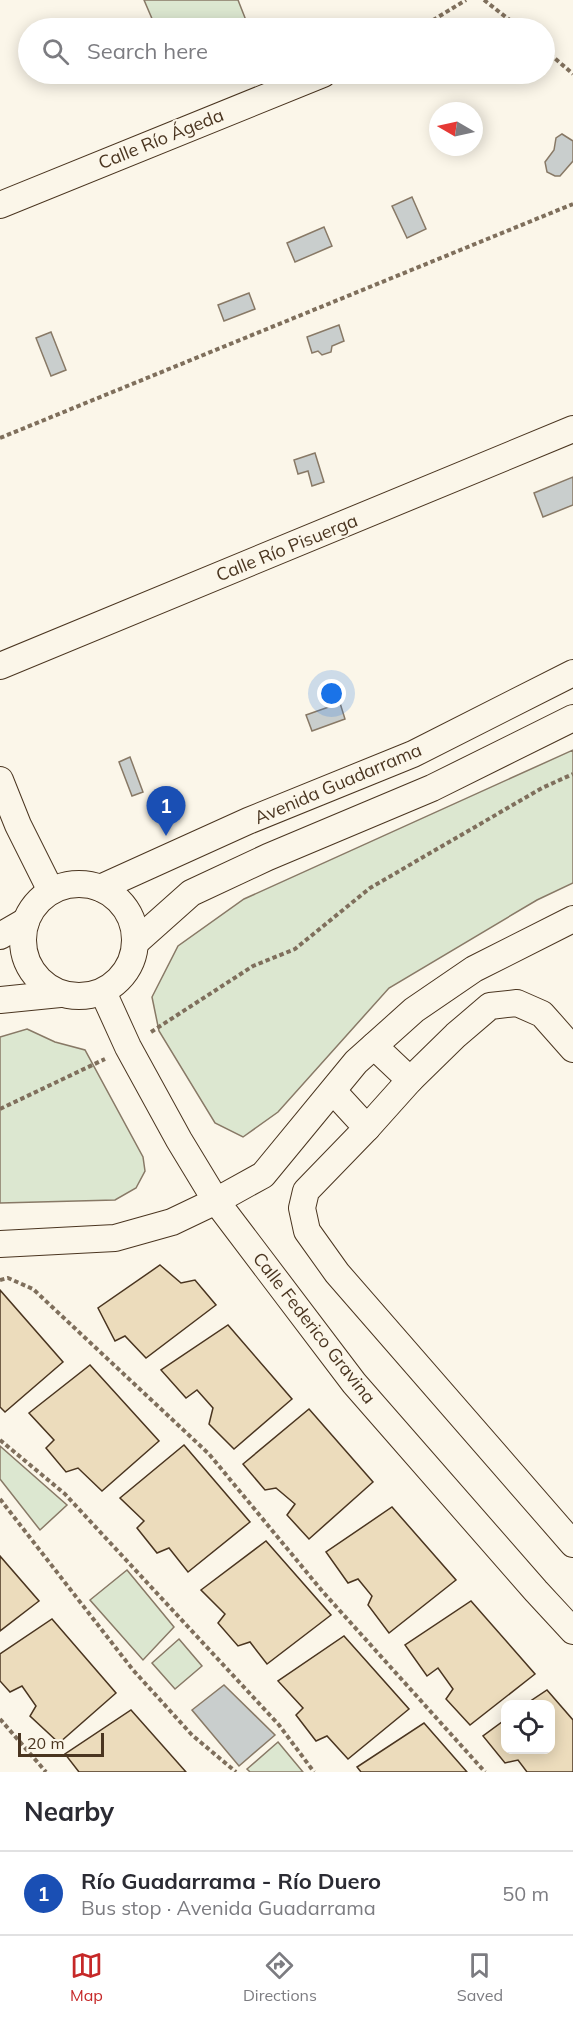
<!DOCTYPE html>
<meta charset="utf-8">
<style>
:root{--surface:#fff;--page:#f7f7f7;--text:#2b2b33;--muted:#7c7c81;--line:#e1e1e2;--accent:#c62828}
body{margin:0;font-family:Mulish,sans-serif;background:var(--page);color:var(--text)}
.controls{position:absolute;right:18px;bottom:18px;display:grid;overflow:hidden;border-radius:12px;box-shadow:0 3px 15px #0003}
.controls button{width:54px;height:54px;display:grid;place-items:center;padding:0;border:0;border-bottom:2px solid var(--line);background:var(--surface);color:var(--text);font:30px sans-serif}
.compass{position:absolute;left:429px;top:102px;width:54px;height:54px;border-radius:50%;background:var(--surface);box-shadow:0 3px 15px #0003;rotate:279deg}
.scale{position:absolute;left:18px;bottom:15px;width:86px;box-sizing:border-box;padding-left:6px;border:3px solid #4a3520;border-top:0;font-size:16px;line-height:21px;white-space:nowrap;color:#4a3520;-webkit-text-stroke:4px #fbf6e9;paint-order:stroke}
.you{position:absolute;left:332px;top:694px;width:21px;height:21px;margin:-15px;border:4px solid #fff;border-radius:50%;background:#1a73e8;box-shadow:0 0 0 9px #1a73e833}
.badge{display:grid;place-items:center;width:39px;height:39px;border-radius:50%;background:var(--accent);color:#fff;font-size:20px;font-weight:700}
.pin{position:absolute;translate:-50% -50px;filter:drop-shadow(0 2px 3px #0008)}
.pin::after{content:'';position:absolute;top:32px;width:21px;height:18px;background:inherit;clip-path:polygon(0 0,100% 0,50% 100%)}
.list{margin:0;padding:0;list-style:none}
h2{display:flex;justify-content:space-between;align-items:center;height:78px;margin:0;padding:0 24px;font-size:26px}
h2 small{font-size:20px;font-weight:400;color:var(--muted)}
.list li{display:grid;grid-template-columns:39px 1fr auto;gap:18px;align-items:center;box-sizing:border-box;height:84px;padding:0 24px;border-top:2px solid var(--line)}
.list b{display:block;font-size:22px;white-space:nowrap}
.list p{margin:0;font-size:20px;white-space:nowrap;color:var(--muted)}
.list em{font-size:20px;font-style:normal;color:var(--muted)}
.icon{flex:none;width:33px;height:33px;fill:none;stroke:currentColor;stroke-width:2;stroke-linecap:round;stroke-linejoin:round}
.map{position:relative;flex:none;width:573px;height:1772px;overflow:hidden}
.search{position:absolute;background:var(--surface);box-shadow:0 3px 15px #0003;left:18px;right:18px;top:18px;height:66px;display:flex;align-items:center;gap:15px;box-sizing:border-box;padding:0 21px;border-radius:33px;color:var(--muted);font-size:22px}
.sheet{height:162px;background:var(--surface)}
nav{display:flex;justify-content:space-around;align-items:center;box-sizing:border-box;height:84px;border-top:2px solid var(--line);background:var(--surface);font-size:16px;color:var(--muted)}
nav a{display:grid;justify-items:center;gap:3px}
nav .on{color:var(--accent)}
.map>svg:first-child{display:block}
.green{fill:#dce7d0;stroke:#887966;stroke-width:1.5}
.water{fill:#c9cecd;stroke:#887966;stroke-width:1.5}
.building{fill:#ecdcbc;stroke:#4a3520;stroke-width:1.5}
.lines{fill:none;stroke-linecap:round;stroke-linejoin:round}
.street-casing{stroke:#4a3520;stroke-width:28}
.path{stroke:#7f6f5c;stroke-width:4;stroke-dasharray:4.5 3;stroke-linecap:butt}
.street{stroke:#fbf6e9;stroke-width:26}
.labels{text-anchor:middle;stroke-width:4.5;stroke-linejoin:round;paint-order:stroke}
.street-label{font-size:18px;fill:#4a3520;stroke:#fbf6e9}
</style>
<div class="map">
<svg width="573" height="1772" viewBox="0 0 573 1772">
<rect width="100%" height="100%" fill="#fbf6e9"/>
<g class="green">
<path d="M144 0H238L249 28H156Z"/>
<path d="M573 750V883L537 900 389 988 278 1112 243 1137 215 1123 159 1031 152 997 178 946 244 899Z"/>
<path d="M27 1029 55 1042 85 1050 143 1157 145 1171 136 1188 115 1200 0 1203V1037Z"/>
<path d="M0 1446 67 1505 40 1530 0 1479Z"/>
<path d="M127 1570 174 1627 143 1660 90 1600Z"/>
<path d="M179 1639 202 1666 175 1689 152 1663Z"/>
<path d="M278 1742 303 1772H250L247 1769Z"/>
</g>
<g class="water">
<path d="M562 134 573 141V161L560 176H555L547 172 545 162 554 150 556 138Z"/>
<path d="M412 197 426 229 407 238 392 206Z"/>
<path d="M324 227 332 246 295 262 287 243Z"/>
<path d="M249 293 255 309 224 321 218 305Z"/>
<path d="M339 325 344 341 332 346 331 352 322 355 318 351 312 353 307 337Z"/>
<path d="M51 332 66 370 51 376 36 338Z"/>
<path d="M315 453 324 482 312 486 308 471 298 474 294 460Z"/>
<path d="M573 477V505L543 517 534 493Z"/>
<path d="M340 703 345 719 312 731 306 715Z"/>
<path d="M130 757 143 792 132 796 119 762Z"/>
<path d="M224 1685 275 1735 239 1766 192 1710Z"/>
</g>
<g class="building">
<path d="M160 1265 181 1283 195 1280 216 1305 146 1358 125 1336 115 1341 98 1308Z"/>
<path d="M0 1290 63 1362 5 1412 0 1407Z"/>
<path d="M228 1325 292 1399 234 1449 209 1424 213 1408 197 1390 186 1398 161 1370Z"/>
<path d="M90 1365 159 1441 102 1491 78 1468 66 1472 46 1448 54 1440 29 1413Z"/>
<path d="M309 1409 373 1482 309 1539 287 1515 295 1504 276 1488 265 1490 243 1464Z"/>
<path d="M184 1445 250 1522 188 1572 169 1548 157 1553 137 1528 144 1521 120 1498Z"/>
<path d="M392 1507 456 1580 389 1633 368 1605 372 1596 358 1579 348 1583 326 1552Z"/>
<path d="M266 1541 331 1615 267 1664 250 1642 238 1646 218 1623 225 1614 201 1590Z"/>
<path d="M0 1556 39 1601 0 1631Z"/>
<path d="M471 1601 535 1674 470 1725 446 1699 453 1689 438 1668 427 1676 405 1645Z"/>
<path d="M52 1619 116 1693 59 1743 30 1716 36 1706 22 1686 10 1692 0 1681V1654Z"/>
<path d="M344 1636 409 1709 348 1759 327 1736 316 1741 296 1715 303 1708 278 1681Z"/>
<path d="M547 1690 573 1720V1772H527L518 1760 505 1763 483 1736 506 1719V1750H550V1704H526Z"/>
<path d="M131 1710 186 1772H79L65 1754Z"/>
<path d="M424 1723 467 1772H361L357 1767Z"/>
</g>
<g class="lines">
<g class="street-casing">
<g id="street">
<path d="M0 205 323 74"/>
<path d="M0 666 573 429"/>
<path d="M0 780 18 825 51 891"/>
<circle cx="79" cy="940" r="56"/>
<path d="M100 888 248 821 413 754 573 673"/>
<path d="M0 936 26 921"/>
<path d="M136 942 191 893 268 857 432 788 573 718"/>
<path d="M103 992 128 1047 179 1140 216 1201 354 1383 536 1591 573 1631"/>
<path d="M0 1000 60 994"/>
<path d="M374 1046 410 1080 456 1035 490 1006 517 1003 542 1014 573 1049"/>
<path d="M333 1091 367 1128 306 1191 302 1208 307 1231 337 1273 573 1544"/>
<path d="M367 1128 410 1080"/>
<path d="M0 1244 115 1238 172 1222 216 1201 263 1175 356 1062 414 1010 474 969 573 919"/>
</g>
</g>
<g class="path">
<path d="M484 0 520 28"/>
<path d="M420 28 466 0"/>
<path d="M544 49 573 74"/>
<path d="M0 438 573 204"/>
<path d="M151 1032 253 966 295 949 370 888 542 788 573 774"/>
<path d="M0 1109 105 1059"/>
<path d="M0 1280 8 1278 33 1289 209 1454 323 1592 485 1772"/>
<path d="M0 1440 65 1494 279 1725 314 1772"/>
<path d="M0 1499 133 1670 192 1735 236 1772"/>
<path d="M0 1719 46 1772"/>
</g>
<use href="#street" class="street"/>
</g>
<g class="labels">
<g class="street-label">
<text transform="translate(161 139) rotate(-22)" y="6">Calle Río Ágeda</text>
<text transform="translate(287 548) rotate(-22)" y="6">Calle Río Pisuerga</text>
<text transform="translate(338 784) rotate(-23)" y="6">Avenida Guadarrama</text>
<text transform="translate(314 1328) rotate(52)" y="6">Calle Federico Gravina</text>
</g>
</g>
</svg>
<div class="controls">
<button><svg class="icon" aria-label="locate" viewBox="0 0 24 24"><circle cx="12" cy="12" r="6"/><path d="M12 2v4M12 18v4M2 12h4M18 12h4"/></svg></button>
</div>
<svg class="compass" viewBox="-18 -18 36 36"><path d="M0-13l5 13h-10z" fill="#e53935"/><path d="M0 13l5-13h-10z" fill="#7c7c81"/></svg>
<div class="scale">20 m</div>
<div class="you"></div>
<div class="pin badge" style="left:166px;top:836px;background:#1a4fb4">1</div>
<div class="search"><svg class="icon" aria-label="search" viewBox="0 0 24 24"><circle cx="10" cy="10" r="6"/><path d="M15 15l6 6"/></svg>Search here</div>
</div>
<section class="sheet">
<h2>Nearby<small></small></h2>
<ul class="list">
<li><span class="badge" style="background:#1a4fb4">1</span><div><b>Río Guadarrama - Río Duero</b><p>Bus stop · Avenida Guadarrama</p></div><em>50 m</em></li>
</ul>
</section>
<nav>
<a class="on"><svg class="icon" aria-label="map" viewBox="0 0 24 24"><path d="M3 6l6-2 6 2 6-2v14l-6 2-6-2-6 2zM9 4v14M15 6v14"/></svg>Map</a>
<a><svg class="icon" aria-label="directions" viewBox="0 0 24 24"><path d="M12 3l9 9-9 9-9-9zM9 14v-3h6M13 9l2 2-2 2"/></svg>Directions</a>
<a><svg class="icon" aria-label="saved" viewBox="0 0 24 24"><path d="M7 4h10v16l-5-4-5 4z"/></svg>Saved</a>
</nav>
